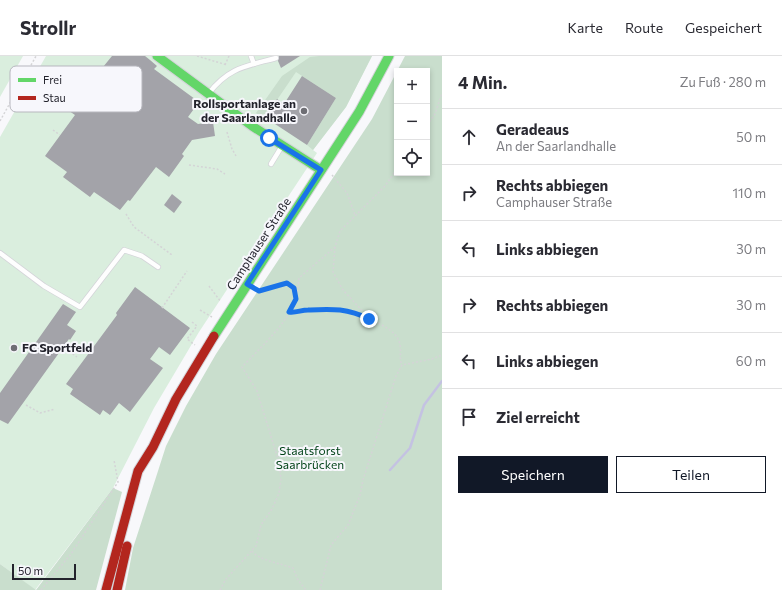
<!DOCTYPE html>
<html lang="de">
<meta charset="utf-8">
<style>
:root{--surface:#fff;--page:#f7f7f7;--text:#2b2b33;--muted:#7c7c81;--line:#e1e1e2;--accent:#111827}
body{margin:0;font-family:Commissioner,sans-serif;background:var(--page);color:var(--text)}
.controls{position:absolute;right:12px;top:12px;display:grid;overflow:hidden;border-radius:0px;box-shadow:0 2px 6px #0003}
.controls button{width:36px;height:36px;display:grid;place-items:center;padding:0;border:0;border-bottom:1px solid var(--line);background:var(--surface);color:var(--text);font:20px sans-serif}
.scale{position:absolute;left:12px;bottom:10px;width:64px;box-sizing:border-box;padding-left:4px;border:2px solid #23232c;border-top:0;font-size:11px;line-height:14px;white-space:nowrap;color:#23232c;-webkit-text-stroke:3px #f7f7fc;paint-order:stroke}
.stop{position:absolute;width:12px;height:12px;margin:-9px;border:3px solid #1a73e8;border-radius:50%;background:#fff}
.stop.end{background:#1a73e8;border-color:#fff;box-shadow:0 1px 4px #0008}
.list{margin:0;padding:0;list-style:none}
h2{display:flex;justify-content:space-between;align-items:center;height:52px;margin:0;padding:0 16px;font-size:17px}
h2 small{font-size:13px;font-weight:400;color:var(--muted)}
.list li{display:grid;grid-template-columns:26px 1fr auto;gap:12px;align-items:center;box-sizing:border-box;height:56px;padding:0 16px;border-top:1px solid var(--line)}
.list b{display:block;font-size:15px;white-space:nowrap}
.list p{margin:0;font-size:13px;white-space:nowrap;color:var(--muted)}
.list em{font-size:13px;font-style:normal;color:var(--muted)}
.actions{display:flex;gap:8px;padding:12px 16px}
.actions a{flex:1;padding:9px 0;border:1px solid var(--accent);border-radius:0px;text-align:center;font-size:14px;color:var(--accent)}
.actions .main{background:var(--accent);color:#fff}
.icon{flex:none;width:22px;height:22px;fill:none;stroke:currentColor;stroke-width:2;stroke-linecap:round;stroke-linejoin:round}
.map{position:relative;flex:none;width:442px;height:534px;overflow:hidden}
header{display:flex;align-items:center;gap:24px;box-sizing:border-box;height:56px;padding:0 20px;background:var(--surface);border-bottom:1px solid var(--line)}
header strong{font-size:19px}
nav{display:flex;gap:22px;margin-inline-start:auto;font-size:14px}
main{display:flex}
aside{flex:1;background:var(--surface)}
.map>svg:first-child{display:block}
.green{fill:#daeede}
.forest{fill:#c9decd;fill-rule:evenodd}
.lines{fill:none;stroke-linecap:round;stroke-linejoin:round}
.stream{stroke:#c4c2e2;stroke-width:2.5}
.building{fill:#a3a3a9}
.lane-casing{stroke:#d4d4d9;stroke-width:6}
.fast-casing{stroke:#d4d4d9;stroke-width:11}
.jam-casing{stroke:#d4d4d9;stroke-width:11}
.path{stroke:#d4d4d6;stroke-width:1.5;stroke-dasharray:2 2;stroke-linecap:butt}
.lane{stroke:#fefefe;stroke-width:4.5}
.fast{stroke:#63d668;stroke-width:9}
.jam{stroke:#b3261e;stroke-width:9}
.route{stroke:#1a73e8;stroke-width:5}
.poi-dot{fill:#6e6e74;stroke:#f7f7fc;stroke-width:1.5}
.labels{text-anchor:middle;stroke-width:4;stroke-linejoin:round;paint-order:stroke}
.poi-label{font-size:12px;font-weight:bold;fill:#23232c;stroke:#f7f7fc;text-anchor:end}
.street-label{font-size:12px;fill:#23232c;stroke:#f7f7fc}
.park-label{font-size:12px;fill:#034419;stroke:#f7f7fc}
.key{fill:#f7f7fc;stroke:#b7b7be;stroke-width:1}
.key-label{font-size:11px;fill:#23232c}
</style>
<header>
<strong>Strollr</strong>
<nav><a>Karte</a><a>Route</a><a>Gespeichert</a></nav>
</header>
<main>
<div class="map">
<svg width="442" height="534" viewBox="0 0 442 534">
<rect width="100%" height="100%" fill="#f8f8fb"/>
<g class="green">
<path d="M0 0H23L0 41Z"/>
<path d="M46 0H372L346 51 313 94 317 97 199 276 154 352 113 432 35 534 0 508V81Z"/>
</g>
<g class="forest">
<path d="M319 0H372L346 51 313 94 307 89 336 42 296 16 264 63 256 57 282 20 310 1Z"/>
<path d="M405 0H442V534H125L133 492 158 415 166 390 186 350 216 298 372 63ZM397 15H427V117H397Z"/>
<path d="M113 432 122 436 96 534H0V508L36 534Z"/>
</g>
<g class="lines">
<path class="stream" d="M390 414 410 392 424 349 442 325"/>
</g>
<g class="building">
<path d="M112 0H145L150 4 157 10 154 13 199 46 188 61 198 68 213 66 215 80 192 84 182 98 184 100 169 121 156 111 130 145 128 144 120 154 94 136 90 141 63 121 67 116 45 100 75 59 59 48 80 20 90 27Z"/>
<path d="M279 0H300L281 12 278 5Z"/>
<path d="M302 20 336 42 307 89 272 66 275 62 268 57 277 43 284 48Z"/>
<path d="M172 138 182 146 174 157 164 149Z"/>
<path d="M135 231 190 272 170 299 159 291 150 303 163 312 130 356 119 347 110 359 103 354 100 359 70 338 73 333 66 328 117 259 116 257Z"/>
<path d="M63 248 76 256 67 269 76 275 70 284 69 283 8 368 0 364V337Z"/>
</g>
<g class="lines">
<g class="lane-casing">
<g id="lane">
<path d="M251 0 254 8"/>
<path d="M209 37C229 11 247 10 276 2"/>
<path d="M271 108 282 90"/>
<path d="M0 197 44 230 80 251 124 194 142 200 158 211"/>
</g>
</g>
<g class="fast-casing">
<g id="fast">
<path d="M157 0 252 70 321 114"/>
<path d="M214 280 359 56 389 0"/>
</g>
</g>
<g class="jam-casing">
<g id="jam">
<path d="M106 534 138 415 153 391 176 343 214 280"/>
<path d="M117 534 127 490"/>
</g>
</g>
<g class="path">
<path d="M197 0 227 9"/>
<path d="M225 9 229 0"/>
<path d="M0 65 36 0"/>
<path d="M427 69 435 58 442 37"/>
<path d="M53 74 60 79"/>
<path d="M227 76 232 93 236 100"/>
<path d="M189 109 217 113 225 118"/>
<path d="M332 119 347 137 355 159"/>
<path d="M126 158 134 171 172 199"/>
<path d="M335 191 333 216 343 234 368 261"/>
<path d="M209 230 221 246"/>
<path d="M256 233 259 235 287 227 294 232 295 241"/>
<path d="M162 252 187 215"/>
<path d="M200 254 212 261"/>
<path d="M289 256C297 257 303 254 310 254 339 253 350 253 376 266 384 270 394 275 398 283 403 292 398 301 402 309"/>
<path d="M192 266 197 270 187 283 195 289"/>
<path d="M66 293 77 301"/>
<path d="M26 349 40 357 55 353"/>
<path d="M252 495C258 504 282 508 293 512L298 524 306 534"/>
<path d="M41 534 71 498 118 426 114 404"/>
<path d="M220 534 226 523 256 490 261 469 272 453 279 437 281 422 278 403 257 335 242 311C259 293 288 267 296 243 298 237 298 229 299 222L335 191 340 175 385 130 397 113"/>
<path d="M320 534 331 489 348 469 360 439 363 424 396 320 402 309 432 303 442 299"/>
</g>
<use href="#lane" class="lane"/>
<use href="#fast" class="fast"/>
<use href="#jam" class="jam"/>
</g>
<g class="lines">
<path class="route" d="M269 82 321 114 247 228 259 235 287 227 294 232 296 243 289 256C296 257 301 254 308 254 332 253 347 252 369 263"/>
</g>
<g class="poi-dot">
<circle cx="304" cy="55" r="4"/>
<circle cx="14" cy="292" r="4"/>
</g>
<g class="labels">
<g class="poi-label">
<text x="296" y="52">Rollsportanlage an<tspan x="296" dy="14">der Saarlandhalle</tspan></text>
<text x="22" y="296" text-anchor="start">FC Sportfeld</text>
</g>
<g class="street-label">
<text transform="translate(259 188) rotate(-57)" y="4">Camphauser Straße</text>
</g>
<g class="park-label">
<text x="310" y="399">Staatsforst<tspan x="310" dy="14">Saarbrücken</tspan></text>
</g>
</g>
<rect x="10" y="10" width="132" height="46" rx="6" class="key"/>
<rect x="18" y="22" width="18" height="4" fill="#63d668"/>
<rect x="18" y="40" width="18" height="4" fill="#b3261e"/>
<g class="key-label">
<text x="43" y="28">Frei</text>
<text x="43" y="46">Stau</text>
</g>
</svg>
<div class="controls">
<button>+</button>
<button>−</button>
<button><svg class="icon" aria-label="locate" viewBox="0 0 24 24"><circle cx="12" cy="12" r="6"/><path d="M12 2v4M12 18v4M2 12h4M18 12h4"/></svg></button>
</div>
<div class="scale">50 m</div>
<div class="stop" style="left:269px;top:82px"></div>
<div class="stop end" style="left:369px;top:263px"></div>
</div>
<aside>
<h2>4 Min.<small>Zu Fuß · 280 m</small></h2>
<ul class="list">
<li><svg class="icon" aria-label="ahead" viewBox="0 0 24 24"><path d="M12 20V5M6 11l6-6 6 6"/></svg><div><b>Geradeaus</b><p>An der Saarlandhalle</p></div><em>50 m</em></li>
<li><svg class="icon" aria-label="right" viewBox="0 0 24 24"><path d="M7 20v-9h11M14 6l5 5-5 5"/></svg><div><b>Rechts abbiegen</b><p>Camphauser Straße</p></div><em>110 m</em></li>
<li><svg class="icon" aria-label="left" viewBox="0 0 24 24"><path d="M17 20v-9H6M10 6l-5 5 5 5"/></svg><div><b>Links abbiegen</b></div><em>30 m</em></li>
<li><svg class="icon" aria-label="right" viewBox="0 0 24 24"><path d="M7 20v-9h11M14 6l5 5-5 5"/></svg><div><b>Rechts abbiegen</b></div><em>30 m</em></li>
<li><svg class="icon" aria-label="left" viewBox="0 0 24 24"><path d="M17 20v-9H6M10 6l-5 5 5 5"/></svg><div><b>Links abbiegen</b></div><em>60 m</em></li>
<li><svg class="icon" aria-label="arrive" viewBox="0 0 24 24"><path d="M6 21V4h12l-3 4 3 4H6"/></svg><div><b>Ziel erreicht</b></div></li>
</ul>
<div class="actions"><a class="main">Speichern</a><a>Teilen</a></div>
</aside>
</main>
